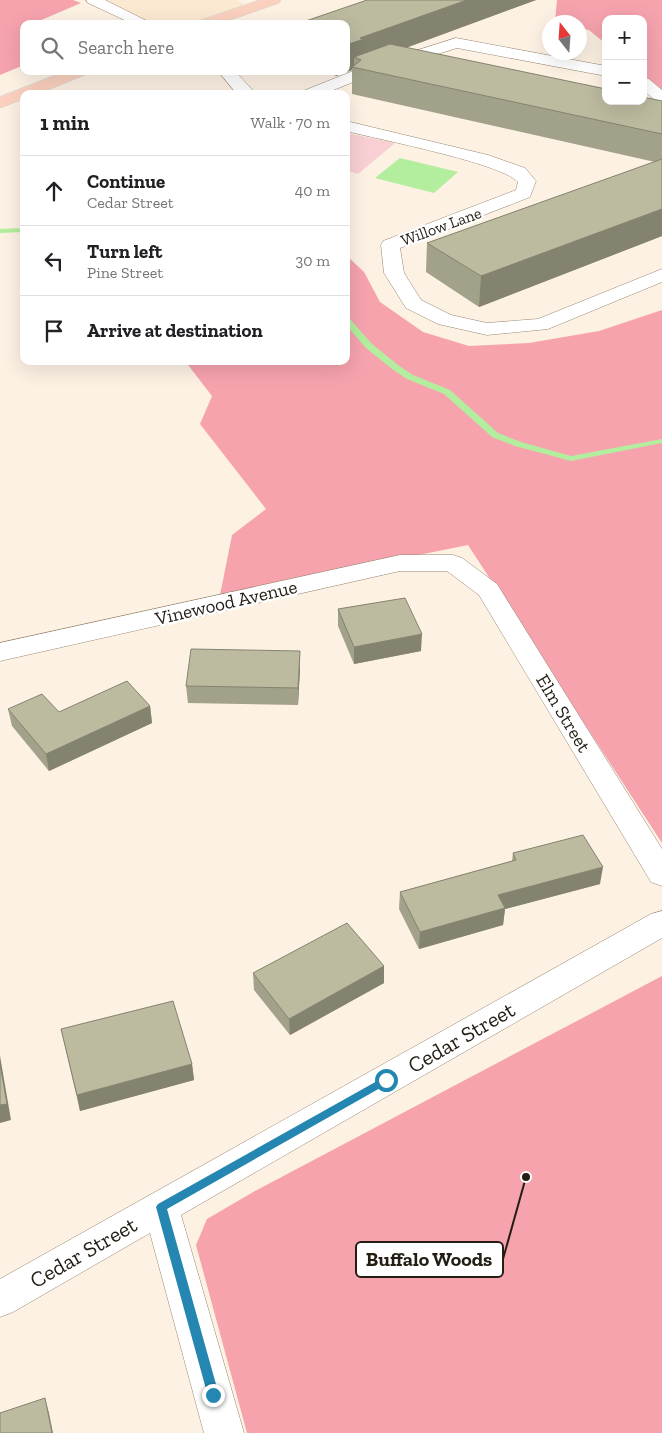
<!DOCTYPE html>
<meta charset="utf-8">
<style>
:root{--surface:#fff;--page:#f6f6f6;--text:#202124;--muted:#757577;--line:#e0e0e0}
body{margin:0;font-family:"Zilla Slab",serif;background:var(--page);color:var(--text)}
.controls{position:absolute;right:15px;top:15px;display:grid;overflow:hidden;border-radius:10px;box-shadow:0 5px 20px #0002}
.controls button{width:45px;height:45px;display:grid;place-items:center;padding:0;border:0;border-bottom:1px solid var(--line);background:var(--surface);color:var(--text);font:25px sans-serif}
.compass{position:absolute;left:542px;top:15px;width:45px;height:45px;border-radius:50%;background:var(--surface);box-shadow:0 5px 20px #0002;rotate:343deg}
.stop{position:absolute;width:15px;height:15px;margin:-11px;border:4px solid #2586b1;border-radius:50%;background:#fff}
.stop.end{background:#2586b1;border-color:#fff;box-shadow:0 1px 5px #0008}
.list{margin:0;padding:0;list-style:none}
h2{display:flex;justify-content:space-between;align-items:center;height:65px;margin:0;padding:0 20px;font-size:21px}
h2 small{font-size:16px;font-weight:400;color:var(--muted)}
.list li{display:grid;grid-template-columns:32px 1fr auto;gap:15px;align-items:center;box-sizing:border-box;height:70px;padding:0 20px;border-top:1px solid var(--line)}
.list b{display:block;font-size:19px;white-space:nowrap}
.list p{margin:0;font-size:16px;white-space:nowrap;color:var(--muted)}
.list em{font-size:16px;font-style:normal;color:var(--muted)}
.icon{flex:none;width:28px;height:28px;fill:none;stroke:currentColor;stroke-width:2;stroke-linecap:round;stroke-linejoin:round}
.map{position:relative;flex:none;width:662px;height:1433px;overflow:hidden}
.search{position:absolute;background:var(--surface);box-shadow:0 5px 20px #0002;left:20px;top:20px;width:330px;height:55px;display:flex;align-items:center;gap:12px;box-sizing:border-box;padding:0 18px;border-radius:10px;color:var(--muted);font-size:19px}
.panel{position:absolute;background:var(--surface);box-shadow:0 5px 20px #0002;left:20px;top:90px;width:330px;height:275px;border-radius:10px}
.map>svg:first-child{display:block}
.built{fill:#fce9d1}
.green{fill:#f8d0d4}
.forest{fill:#f6a3ae}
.water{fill:#b2ee9d}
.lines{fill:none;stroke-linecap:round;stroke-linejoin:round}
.stream{fill:#b2ee9d;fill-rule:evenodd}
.minor-casing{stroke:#968670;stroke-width:1}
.major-casing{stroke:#d7d6d5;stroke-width:1}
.minor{fill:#fff;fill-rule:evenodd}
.major{fill:#fbd0bf;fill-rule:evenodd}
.wall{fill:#a2a18a}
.shaded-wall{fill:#848370}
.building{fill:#bcbba0;stroke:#848370}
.route{fill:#2586b1}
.labels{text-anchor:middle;stroke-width:5;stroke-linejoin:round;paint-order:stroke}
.far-street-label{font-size:16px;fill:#231d14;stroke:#fff}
.street-label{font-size:19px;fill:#231d14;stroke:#fff}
.near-street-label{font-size:22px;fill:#231d14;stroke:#fff}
.leader{fill:none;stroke:#231d14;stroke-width:2}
.callout-dot{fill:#231d14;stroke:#fff;stroke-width:2}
.callout{fill:#fff;stroke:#231d14;stroke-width:2}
.callout-label{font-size:20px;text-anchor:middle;font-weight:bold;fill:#231d14}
</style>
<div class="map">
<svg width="662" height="1433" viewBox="0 0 662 1433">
<rect width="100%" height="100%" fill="#fcf1e3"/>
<path class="built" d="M93 0H236L246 6 197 24H146Z"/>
<path class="green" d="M346 133 351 134 395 143 358 174 346 170Z"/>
<g class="forest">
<path d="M0 0H73L81 3 32 24H24V65L0 75Z"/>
<path d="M557 0H662V91L643 76V19H606V44L589 30 580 28V22L555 21Z"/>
<path d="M346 255 364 272 380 302 423 332 469 346 529 343 599 331 662 310V843L468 545 220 595 232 535 266 509 200 424 212 396 185 361H346Z"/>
<path d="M662 976V1433H247L196 1245 207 1219 255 1191Z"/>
</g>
<path class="water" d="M400 158 458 172 434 193 375 178Z"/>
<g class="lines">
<g class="stream">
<path d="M24 228V232L0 233V229Z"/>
<path d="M346 318H349L372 344 398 365 413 375 450 390 498 433 521 442 571 456 662 439V443L571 461 515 446 492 437 444 394 407 379 392 369 366 348 346 325Z"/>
</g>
<g class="minor-casing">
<g id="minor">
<path d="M86 0H105L153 24H133L88 3Z"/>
<path d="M456 38 606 66V76L457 48 370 75 324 94H301L303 91 358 69Z"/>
<path d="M218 71H235L256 94H237Z"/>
<path d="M643 77 649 79 662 90V103L656 101 643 90Z"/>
<path d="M346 121 488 155 525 168 536 181 530 197 400 248 404 273 421 300 451 315 487 323 538 319 662 269V282L548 329 487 335 438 324 406 308 384 273 381 245 383 241 516 190 518 182C501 163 377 139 346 131Z"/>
<path d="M400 555H453L462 558 497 584 662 849V886L651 882 479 595 447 571H400L0 661V643Z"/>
<path d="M662 911V938L181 1215 244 1433H204L150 1233 13 1312 0 1317V1279L651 914Z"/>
</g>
</g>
<g class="major-casing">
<g id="major">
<path d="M260 0H281L279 3 219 24H197L199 21Z"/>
<path d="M66 71H89L87 74 38 94H24V99L0 108V97Z"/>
</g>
</g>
<use href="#minor" class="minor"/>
<use href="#major" class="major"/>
</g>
<g class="wall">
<path d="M367 0H536L406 48 662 101V236L479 307 426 272 427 243 655 162 352 94V70L336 76 325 71H346Z"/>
<path d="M338 609 421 651 354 664 338 626Z"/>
<path d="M300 668 298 705 188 703 186 686Z"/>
<path d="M150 706 152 723 49 771 12 726 8 709 59 712Z"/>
<path d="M513 853 600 884 505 909 503 925 419 949 399 909 400 892 512 861Z"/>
<path d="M253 973 384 983 290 1035 254 990Z"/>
<path d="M61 1029 192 1064 194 1080 80 1111Z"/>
</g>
<g class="shaded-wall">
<path d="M467 0H536L364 63 361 60 354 57V68L352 67V70L336 76V71H346V45L360 38Z"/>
<path d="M662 209V236L479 307 481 276Z"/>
<path d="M422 634 421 651 354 664V647Z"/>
<path d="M300 651V668L298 705V688Z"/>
<path d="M150 706 152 723 49 771 46 754Z"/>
<path d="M603 867 600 884 505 909 503 925 419 949 420 932 498 895Z"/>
<path d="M384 966V983L290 1035 289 1019Z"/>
<path d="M0 1056 11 1120 0 1123Z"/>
<path d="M192 1064 194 1080 80 1111 77 1095Z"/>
<path d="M45 1398 49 1413 53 1433H52Z"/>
</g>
<g class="building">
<path d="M367 0H467L360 38 364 39 346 45V24H297Z"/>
<path d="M390 44 606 89V101H643V97L662 101V134L352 67 361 60 354 57Z"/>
<path d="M662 159V209L481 276 427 243Z"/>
<path d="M405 598 422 634 354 647 338 609Z"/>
<path d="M191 649 300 651 298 688 186 686Z"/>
<path d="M127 681 150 706 46 754 8 709 42 694 59 712Z"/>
<path d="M583 835 603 867 498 895 505 908 420 932 400 892 516 860 513 853Z"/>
<path d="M347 923 384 966 289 1019 253 973Z"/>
<path d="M173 1001 192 1064 77 1095 61 1029Z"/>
<path d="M0 1064 7 1104 0 1105Z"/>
<path d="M45 1398 52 1433H0V1413Z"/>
</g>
<path class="route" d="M386 1076 391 1080 389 1083 167 1209 219 1395 218 1400H209L156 1207 158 1204Z"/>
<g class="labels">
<g class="far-street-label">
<text transform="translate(441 226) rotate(-20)" y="6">Willow Lane</text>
</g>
<g class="street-label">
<text transform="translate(226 602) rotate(-13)" y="7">Vinewood Avenue</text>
<text transform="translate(564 713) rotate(59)" y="7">Elm Street</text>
</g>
<g class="near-street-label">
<text transform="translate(461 1037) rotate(-30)" y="8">Cedar Street</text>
<text transform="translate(83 1252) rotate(-30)" y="8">Cedar Street</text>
</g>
</g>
<path class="leader" d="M526 1177L503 1259"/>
<circle class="callout-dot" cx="526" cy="1177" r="5"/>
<rect class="callout" x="356" y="1242" width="147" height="35" rx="5"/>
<g class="callout-label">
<text x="429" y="1266">Buffalo Woods</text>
</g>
</svg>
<div class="controls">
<button>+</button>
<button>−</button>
</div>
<svg class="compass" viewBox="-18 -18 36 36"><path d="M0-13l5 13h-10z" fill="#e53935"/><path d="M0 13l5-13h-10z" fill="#757577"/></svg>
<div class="stop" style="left:386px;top:1080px"></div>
<div class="stop end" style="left:213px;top:1395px"></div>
<div class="search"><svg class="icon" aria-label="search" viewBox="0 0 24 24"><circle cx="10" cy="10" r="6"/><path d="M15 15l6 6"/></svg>Search here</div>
<section class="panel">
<h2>1 min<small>Walk · 70 m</small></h2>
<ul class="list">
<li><svg class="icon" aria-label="ahead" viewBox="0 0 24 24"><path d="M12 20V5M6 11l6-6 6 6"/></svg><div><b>Continue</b><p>Cedar Street</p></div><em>40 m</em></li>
<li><svg class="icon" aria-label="left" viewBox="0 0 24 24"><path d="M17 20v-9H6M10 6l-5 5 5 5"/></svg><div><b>Turn left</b><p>Pine Street</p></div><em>30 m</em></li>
<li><svg class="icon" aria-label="arrive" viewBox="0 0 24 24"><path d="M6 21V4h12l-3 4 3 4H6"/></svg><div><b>Arrive at destination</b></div></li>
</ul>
</section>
</div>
